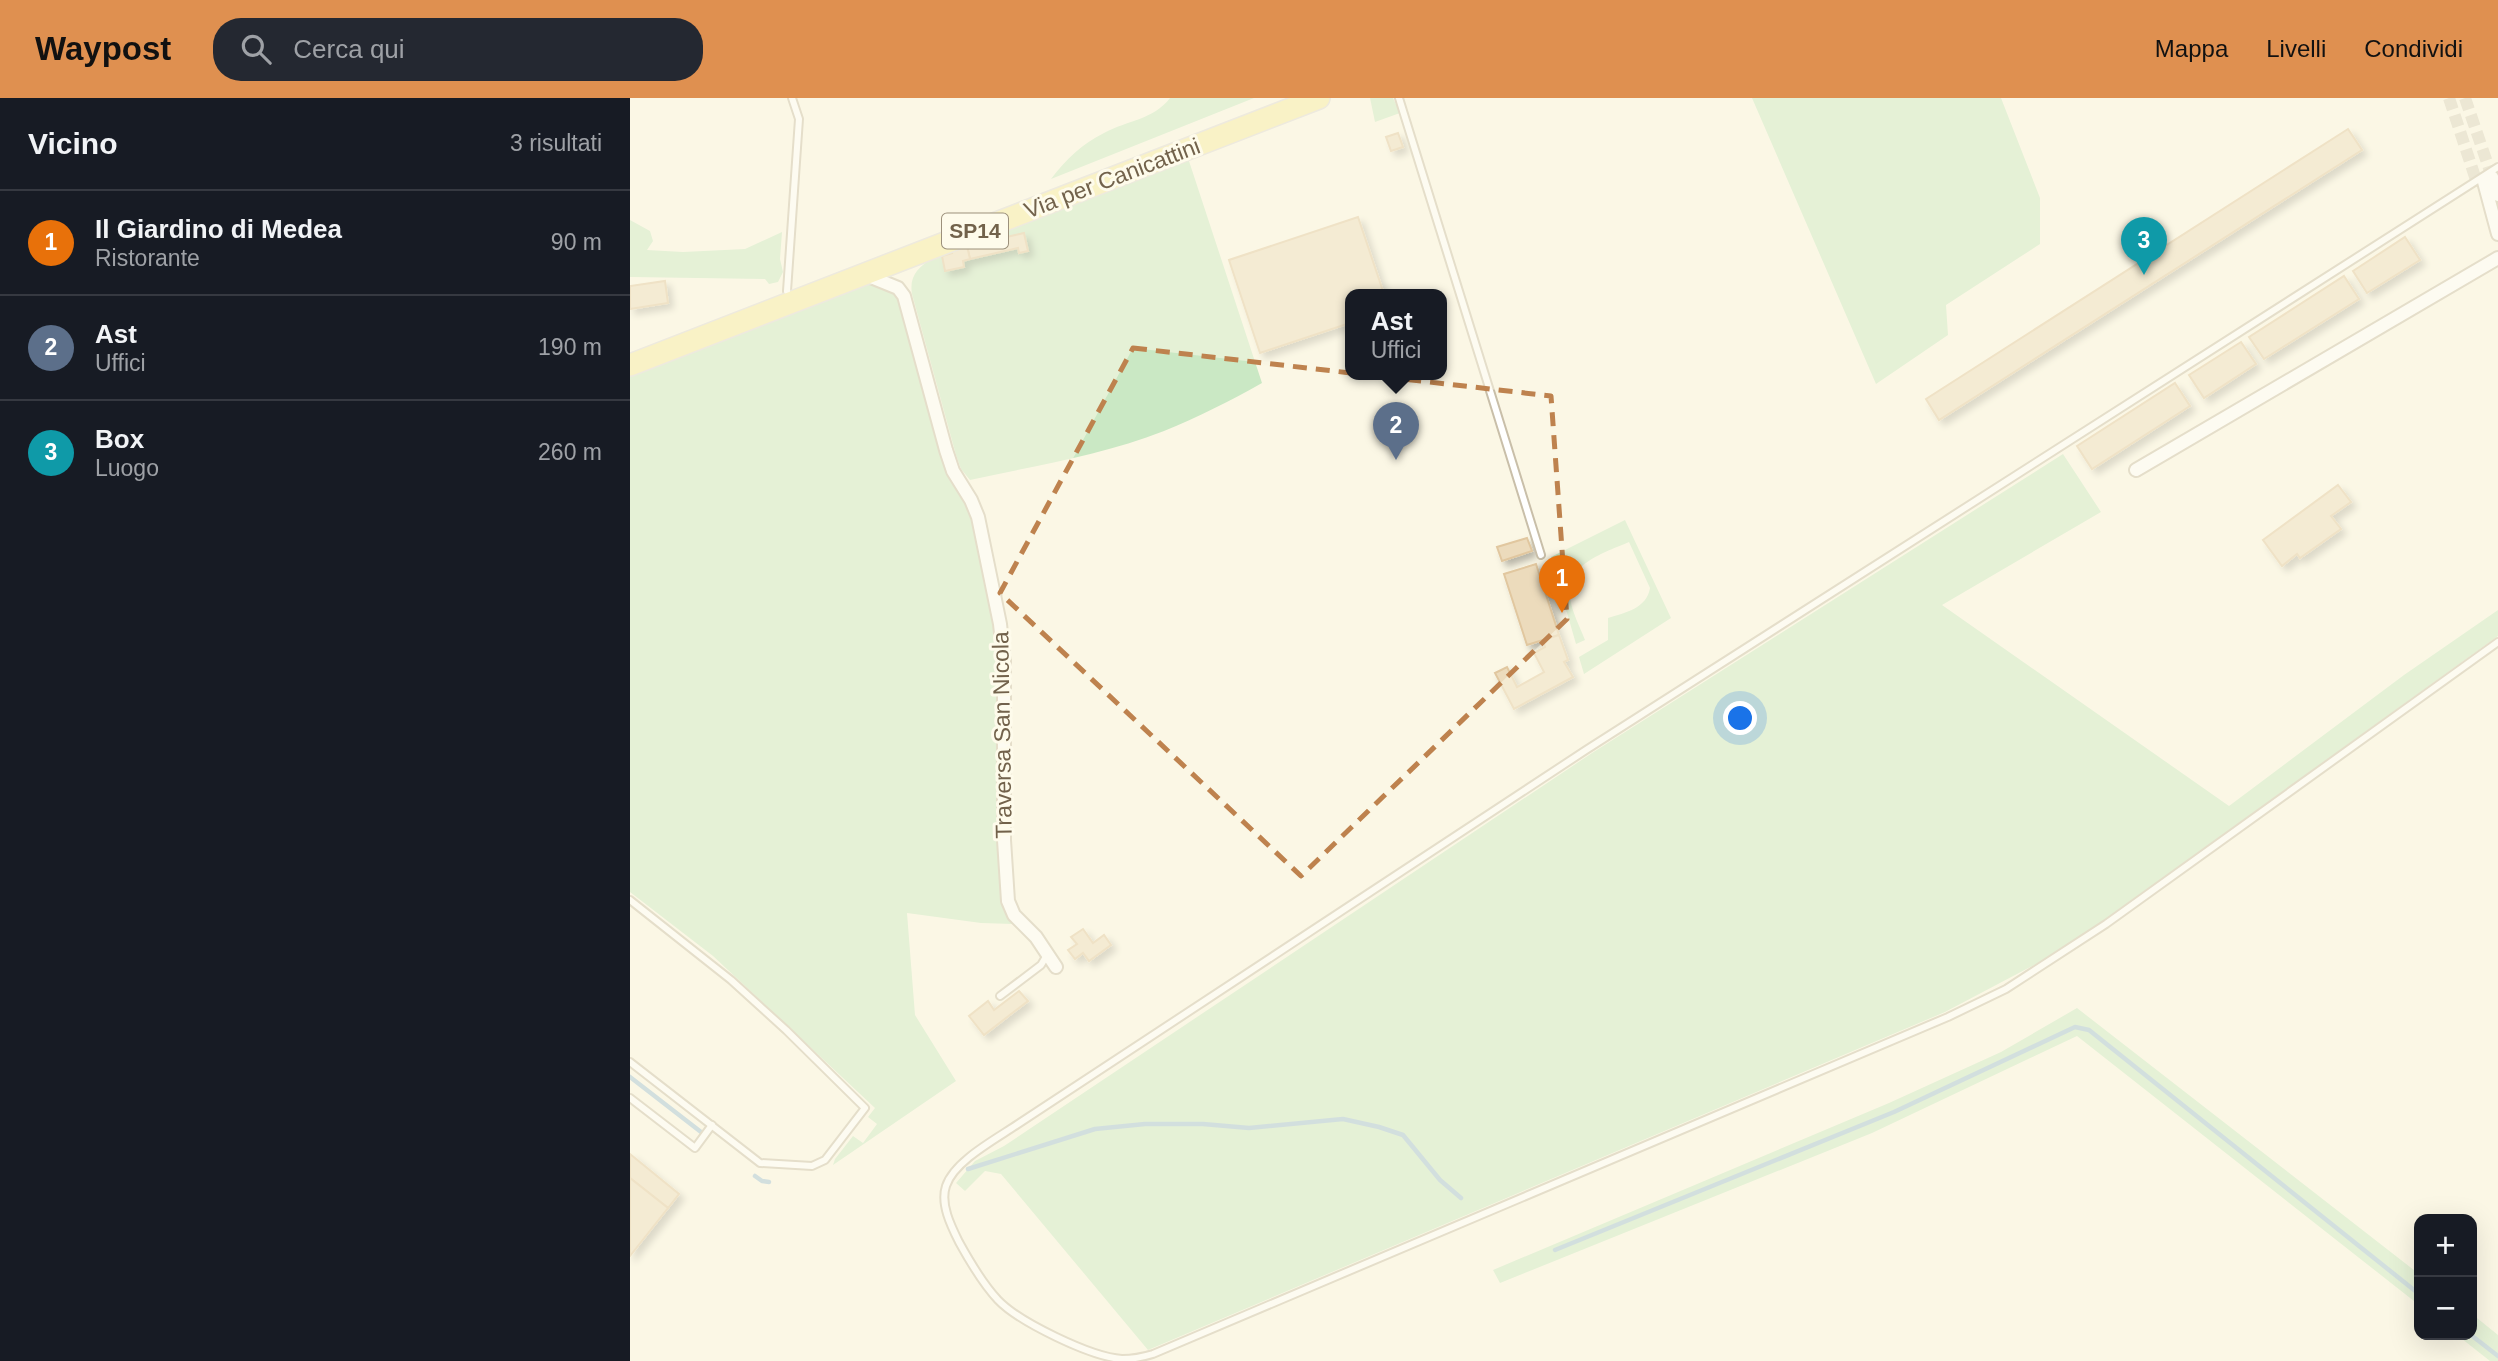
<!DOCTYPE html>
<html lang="it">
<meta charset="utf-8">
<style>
:root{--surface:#171b24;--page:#242831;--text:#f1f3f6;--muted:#9ea1a6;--line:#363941;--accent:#df9050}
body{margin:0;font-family:Helvetica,sans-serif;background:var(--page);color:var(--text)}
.controls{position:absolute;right:21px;bottom:21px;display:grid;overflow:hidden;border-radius:14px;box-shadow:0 7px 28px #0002}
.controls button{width:63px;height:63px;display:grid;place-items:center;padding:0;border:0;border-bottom:2px solid var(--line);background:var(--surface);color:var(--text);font:35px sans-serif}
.you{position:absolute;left:1111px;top:621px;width:24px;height:24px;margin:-18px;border:5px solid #fff;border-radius:50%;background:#1a73e8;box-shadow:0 0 0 10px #1a73e833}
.badge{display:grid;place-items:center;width:46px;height:46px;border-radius:50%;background:var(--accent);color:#fff;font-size:23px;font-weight:700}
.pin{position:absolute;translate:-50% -58px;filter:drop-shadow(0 2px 4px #0008)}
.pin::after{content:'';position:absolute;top:37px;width:24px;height:21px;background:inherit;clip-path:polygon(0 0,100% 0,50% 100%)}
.popup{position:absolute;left:715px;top:191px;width:102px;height:91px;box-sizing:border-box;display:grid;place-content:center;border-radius:14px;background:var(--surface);filter:drop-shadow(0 2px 5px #0005);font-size:23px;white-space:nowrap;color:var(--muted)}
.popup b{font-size:26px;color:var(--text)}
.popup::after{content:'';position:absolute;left:50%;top:100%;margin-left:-14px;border:14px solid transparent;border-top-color:var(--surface)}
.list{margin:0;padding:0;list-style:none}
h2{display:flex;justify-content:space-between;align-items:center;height:91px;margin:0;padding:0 28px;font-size:30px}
h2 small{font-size:23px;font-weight:400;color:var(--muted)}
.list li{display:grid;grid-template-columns:46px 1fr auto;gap:21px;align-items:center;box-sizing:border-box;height:105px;padding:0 28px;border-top:2px solid var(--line)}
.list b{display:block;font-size:26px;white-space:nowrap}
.list p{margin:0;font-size:23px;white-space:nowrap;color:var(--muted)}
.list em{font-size:23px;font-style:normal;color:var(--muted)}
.icon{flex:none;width:38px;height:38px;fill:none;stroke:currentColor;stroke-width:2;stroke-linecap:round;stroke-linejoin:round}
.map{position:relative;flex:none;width:1868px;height:1263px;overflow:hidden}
header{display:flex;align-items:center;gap:42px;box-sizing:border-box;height:98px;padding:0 35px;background:var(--accent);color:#111}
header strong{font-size:33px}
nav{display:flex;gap:38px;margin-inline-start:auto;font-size:24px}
.search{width:490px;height:63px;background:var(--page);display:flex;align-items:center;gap:18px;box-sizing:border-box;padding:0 24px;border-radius:28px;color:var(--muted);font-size:26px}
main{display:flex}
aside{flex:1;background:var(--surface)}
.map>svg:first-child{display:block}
.green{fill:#cae8c4}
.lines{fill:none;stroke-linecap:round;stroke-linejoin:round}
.stream{stroke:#a1c1d5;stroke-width:4.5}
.building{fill:#ecdbbc;stroke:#e1c79f;stroke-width:2;filter:url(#shadow)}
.minor-tunnel{stroke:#d9d2be;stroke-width:12;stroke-dasharray:12 6;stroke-linecap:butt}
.service-casing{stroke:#c9bfa9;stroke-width:10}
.minor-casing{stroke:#c9bfa9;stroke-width:16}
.primary-casing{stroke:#ddd9d4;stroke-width:24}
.service{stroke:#fff;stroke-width:6}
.minor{stroke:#fff;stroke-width:12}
.primary{stroke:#f6eaa0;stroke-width:21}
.marked{fill:none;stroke:#be824e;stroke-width:5;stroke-dasharray:14 9;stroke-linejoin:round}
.labels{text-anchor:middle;stroke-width:6;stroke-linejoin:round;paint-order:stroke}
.shield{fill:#fefbeb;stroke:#9c907b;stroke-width:2}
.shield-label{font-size:21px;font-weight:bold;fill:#72624b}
.street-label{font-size:23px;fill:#72624b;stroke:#fefbeb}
</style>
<header>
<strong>Waypost</strong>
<div class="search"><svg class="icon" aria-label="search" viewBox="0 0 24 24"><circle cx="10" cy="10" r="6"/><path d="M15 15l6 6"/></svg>Cerca qui</div>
<nav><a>Mappa</a><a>Livelli</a><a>Condividi</a></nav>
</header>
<main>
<aside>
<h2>Vicino<small>3 risultati</small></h2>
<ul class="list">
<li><span class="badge" style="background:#e8710a">1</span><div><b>Il Giardino di Medea</b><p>Ristorante</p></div><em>90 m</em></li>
<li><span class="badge" style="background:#5c6f8a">2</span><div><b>Ast</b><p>Uffici</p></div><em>190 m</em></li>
<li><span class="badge" style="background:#0f9aa8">3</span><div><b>Box</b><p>Luogo</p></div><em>260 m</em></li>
</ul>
</aside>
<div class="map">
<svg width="1868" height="1263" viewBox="0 0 1868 1263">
<defs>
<filter id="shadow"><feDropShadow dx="5" dy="5" stdDeviation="3.5" flood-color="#0004"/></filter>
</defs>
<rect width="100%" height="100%" fill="#fbf7e5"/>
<g class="green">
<path d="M540 0H624L421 81C437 60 451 47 474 35 498 22 523 22 540 0Z"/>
<path d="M740 0H763L770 15 745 24Z"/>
<path d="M1122 0H1371L1410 100V146L1316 207 1318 237 1246 286Z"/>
<path d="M558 60 632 285C600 303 568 319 534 333 473 357 404 368 340 382L331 371 326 357 282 196C279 178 288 169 303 160Z"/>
<path d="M0 122 20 133 23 143 17 152 53 154 115 151 152 134 150 161 153 174 148 184 139 186 135 181 0 179Z"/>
<path d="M232 185C249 186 262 192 273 204L340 409 357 480 370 579 367 735 372 798 383 826 351 825 277 815 285 917 326 983 203 1067 205 1061 223 1038 233 1045 247 1026 238 1019 245 1010 83 858 0 794V275Z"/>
<path d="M1433 356 1471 414 1312 507 1599 708 1774 577 1868 512V538L1462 831 1408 865 1315 914 518 1252 371 1076 355 1073 335 1093 326 1085 345 1063 374 1048 962 655Z"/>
<path d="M995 422 1041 520 954 576 949 559 978 542V520C995 515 1017 510 1020 490L999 444C976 454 933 467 940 500 942 514 950 529 955 542L946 546 921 459Z"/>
<path d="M1447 910 1789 1176V1207L1447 938 1242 1035 870 1185 863 1172 1259 1005 1371 954Z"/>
<path d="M1842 1216 1868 1237V1263H1860L1827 1237H1842Z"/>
</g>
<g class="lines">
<g class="stream">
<path d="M0 979 71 1034"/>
<path d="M338 1071 465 1031 515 1026H573L619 1030 713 1021 749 1029 773 1037 810 1082 831 1100"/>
<path d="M125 1078 132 1083 139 1084"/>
<path d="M925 1152 1264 1014 1445 929 1459 932 1789 1196"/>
<path d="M1841 1237 1868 1258"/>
</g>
</g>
<g class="building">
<path d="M1718 31 1732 52 1309 322 1296 301Z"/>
<path d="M768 35 773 49 761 53 756 39Z"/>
<path d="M728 119 754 196H720V225L630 255 599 162Z"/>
<path d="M394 135 398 153 389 155 388 150 340 161 337 148Z"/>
<path d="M1775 139 1790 162 1737 195 1723 173Z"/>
<path d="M337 148 340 161 333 163 334 169 315 173 312 158 322 155 321 152Z"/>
<path d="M1714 178 1729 201 1634 261 1619 239Z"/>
<path d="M35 183 38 205 0 211V188Z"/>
<path d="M1611 244 1626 266 1574 300 1559 277Z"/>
<path d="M1545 285 1560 308 1462 371 1447 348Z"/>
<path d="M1708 387 1721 404 1701 418 1711 431 1670 460 1667 456 1652 468 1633 442Z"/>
<path d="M897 440 902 453 872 463 867 449Z"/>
<path d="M906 466 929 537 897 547 874 476Z"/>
<path d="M929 537 938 562 934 564 943 579 884 611 865 575 877 569 887 589 914 574 904 555 915 549 913 542Z"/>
<path d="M453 831 463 845 474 837 481 847 459 863 453 855 445 861 438 852 447 846 441 839Z"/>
<path d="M389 893 398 903 354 937 339 918 358 903 364 912Z"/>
<path d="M0 1056 49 1096 38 1110 0 1080Z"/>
<path d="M0 1080 38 1110 0 1158Z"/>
</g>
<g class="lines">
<g class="minor-tunnel">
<path d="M1819 0 1848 88"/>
<path d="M1835 0 1862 79"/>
</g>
<g class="service-casing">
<g id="service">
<path d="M769 0 911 457"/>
<path d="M1868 69 956 652 388 1026C366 1041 324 1063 316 1088 310 1106 321 1128 329 1144 340 1164 352 1185 368 1202 389 1224 461 1259 492 1261 503 1261 513 1259 523 1256L1318 919 1376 891 1476 826 1868 544"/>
<path d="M157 193 169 21 162 0"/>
<path d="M0 802 101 882 156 932 235 1010 195 1062 182 1068 130 1065 0 964"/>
<path d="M370 898 411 867 417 857"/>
<path d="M0 1000 65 1050 82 1027"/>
</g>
</g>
<g class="minor-casing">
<g id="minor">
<path d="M1862 79 1868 97"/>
<path d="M1854 84 1868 136"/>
<path d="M236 177 268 190 274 198 316 352 323 373 341 402 348 419 370 526 374 563V742L378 803 384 817 406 839 426 869"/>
<path d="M1506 372 1868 160"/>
</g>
</g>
<g class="primary-casing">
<path id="primary" d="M0 267 689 0"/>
</g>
<use href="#service" class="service"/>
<use href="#minor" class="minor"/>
<use href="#primary" class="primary"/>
</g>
<path d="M0 0H1868V1263H0ZM503 250 921 298 937 521 671 778 370 495Z" fill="#fbf7e5" fill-opacity=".55" fill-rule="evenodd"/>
<path class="marked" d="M503 250 921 298 937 521 671 778 370 495Z"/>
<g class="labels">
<rect class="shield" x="312" y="115.5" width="66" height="35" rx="5"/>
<g class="shield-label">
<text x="345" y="140">SP14</text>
</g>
<g class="street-label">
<text transform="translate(482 80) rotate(-21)" y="8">Via per Canicattini</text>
<text transform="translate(372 637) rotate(-91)" y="8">Traversa San Nicola</text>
</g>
</g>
</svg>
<div class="controls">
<button>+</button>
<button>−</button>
</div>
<div class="you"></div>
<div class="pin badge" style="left:932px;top:515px;background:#e8710a">1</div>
<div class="pin badge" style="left:766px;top:362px;background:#5c6f8a">2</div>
<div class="popup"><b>Ast</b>Uffici</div>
<div class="pin badge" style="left:1514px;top:177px;background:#0f9aa8">3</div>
</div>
</main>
